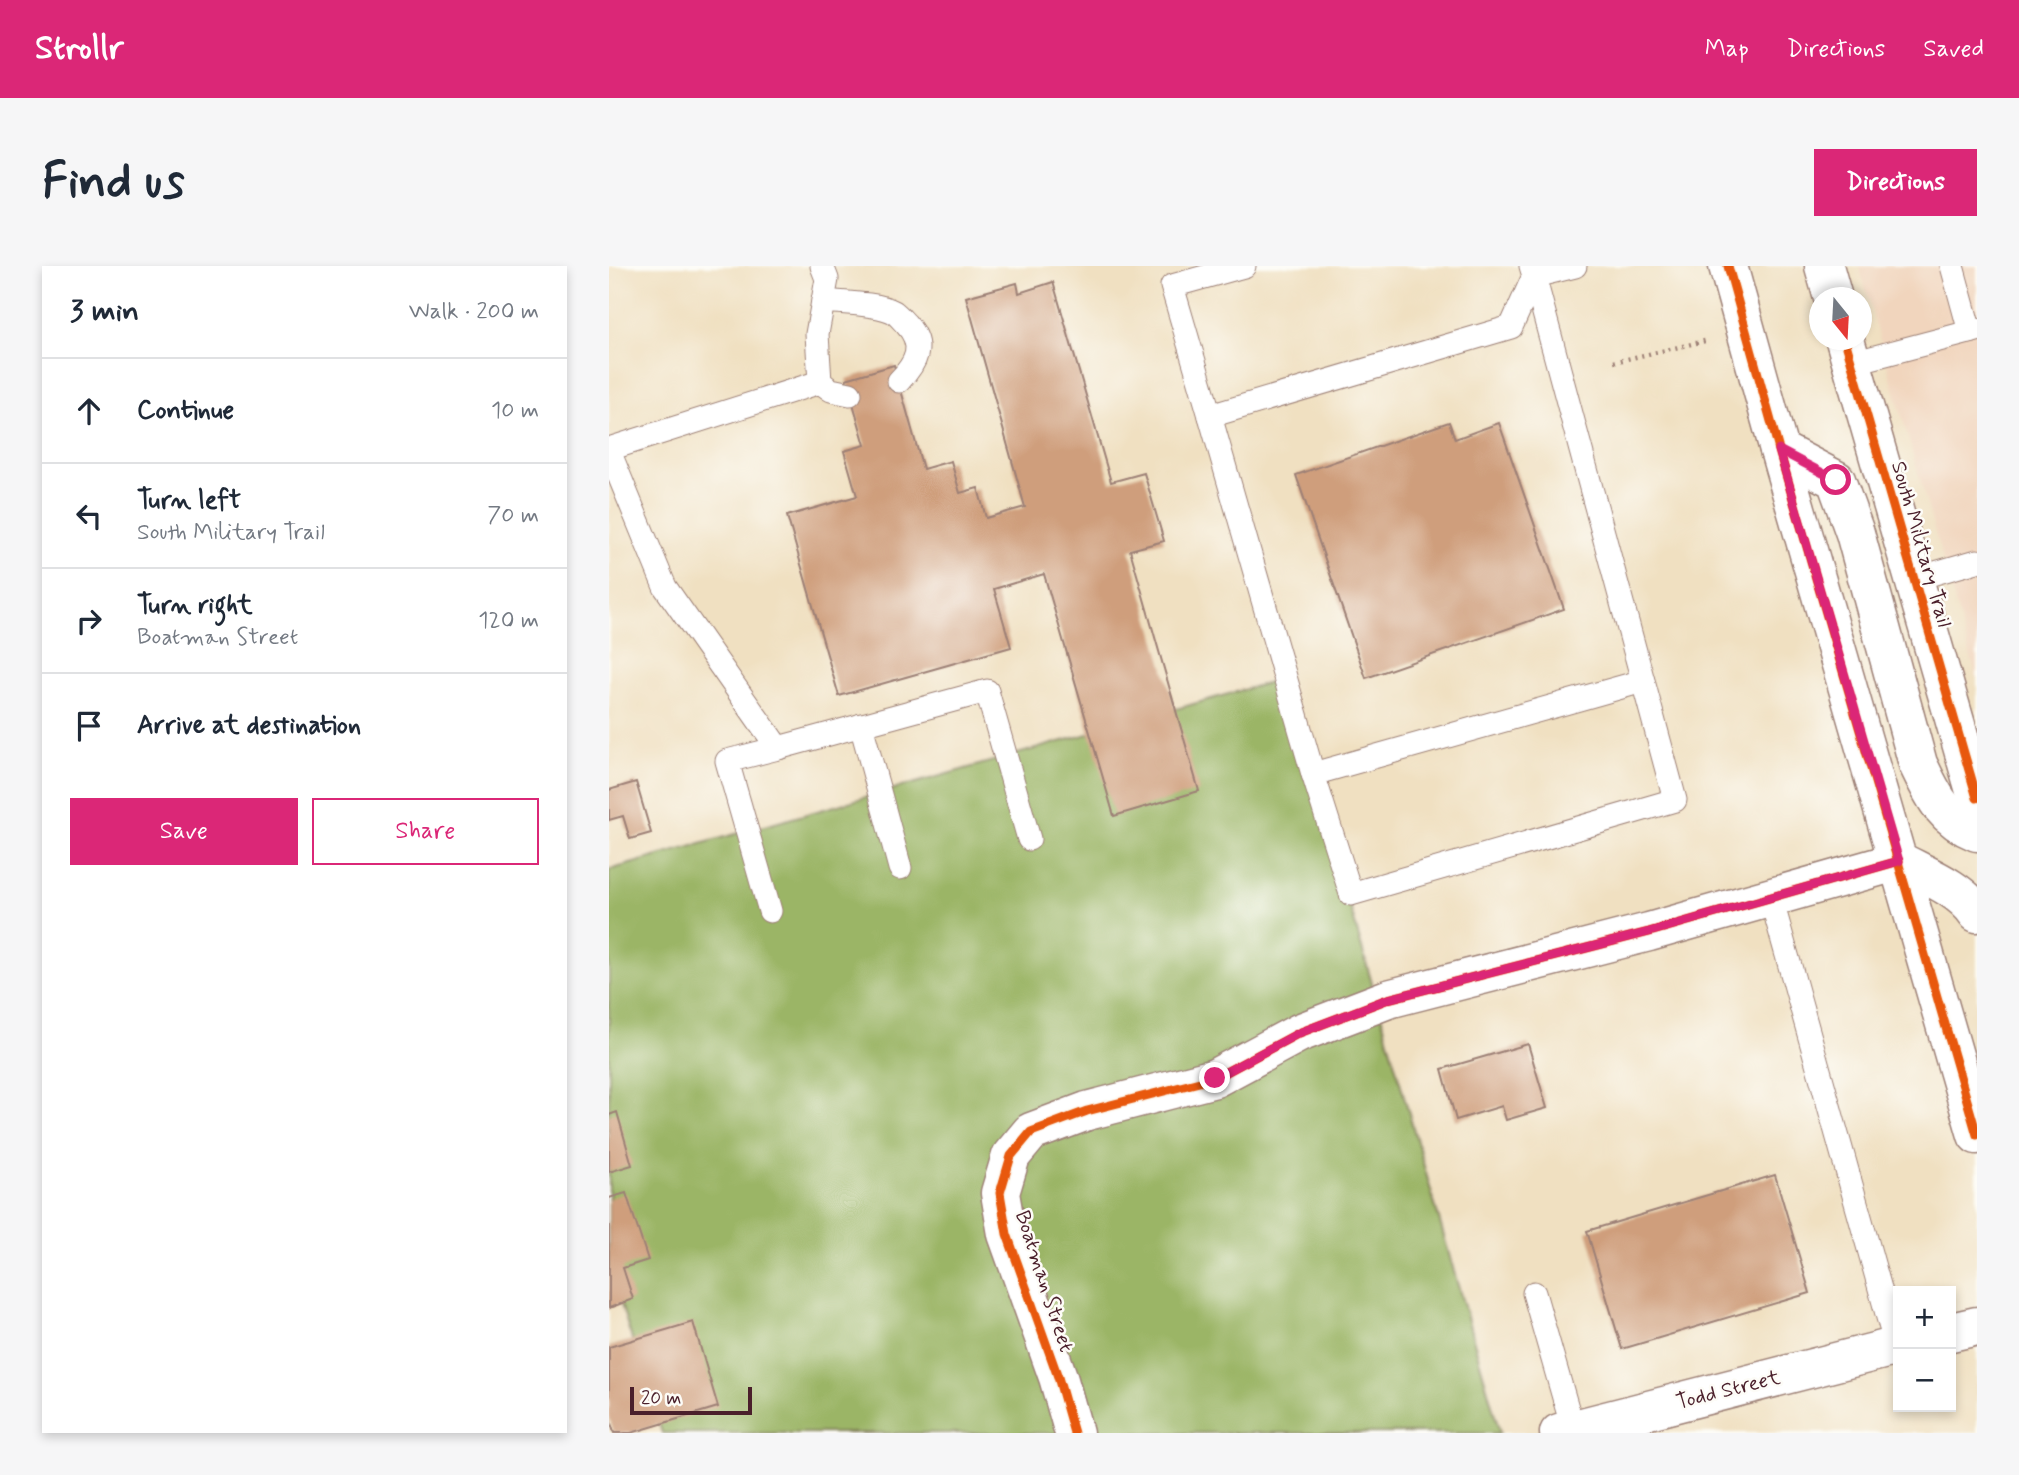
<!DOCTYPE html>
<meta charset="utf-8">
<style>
:root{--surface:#fff;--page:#f6f6f7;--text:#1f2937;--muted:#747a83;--line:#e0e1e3;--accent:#db2777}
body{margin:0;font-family:Mynerve,sans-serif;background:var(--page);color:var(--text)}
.controls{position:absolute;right:21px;bottom:21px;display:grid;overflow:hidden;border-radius:0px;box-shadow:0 4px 10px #0003}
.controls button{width:63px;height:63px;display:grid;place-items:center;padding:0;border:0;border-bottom:2px solid var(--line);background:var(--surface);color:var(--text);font:35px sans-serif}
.compass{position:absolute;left:1200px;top:21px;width:63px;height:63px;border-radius:50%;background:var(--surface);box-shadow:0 4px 10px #0003;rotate:162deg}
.scale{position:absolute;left:21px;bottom:18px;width:122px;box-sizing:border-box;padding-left:7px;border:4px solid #4a1f2b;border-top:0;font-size:19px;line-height:24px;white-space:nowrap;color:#4a1f2b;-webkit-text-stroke:5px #fdfcf7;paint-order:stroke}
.stop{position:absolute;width:21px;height:21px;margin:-16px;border:5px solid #db2777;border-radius:50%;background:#fff}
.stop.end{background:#db2777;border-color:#fff;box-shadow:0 2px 7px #0008}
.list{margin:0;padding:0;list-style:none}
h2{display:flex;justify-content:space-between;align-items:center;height:91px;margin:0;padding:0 28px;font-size:30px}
h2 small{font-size:23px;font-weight:400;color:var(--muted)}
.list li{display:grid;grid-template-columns:46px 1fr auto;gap:21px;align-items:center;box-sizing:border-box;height:105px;padding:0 28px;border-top:2px solid var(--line)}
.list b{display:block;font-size:26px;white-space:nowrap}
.list p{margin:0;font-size:23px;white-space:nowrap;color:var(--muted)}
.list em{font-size:23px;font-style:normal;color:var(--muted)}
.actions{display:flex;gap:14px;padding:21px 28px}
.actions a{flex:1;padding:16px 0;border:2px solid var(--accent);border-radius:0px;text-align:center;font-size:24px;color:var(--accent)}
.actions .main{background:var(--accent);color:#fff}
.icon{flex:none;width:38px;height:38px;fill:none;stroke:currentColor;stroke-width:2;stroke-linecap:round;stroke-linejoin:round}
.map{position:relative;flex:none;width:1368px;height:1167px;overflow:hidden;border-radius:0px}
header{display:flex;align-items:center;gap:42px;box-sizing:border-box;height:98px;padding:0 35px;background:var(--accent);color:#fff}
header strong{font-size:33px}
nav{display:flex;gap:38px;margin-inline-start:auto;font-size:24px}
.intro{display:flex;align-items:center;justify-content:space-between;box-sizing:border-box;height:168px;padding:0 42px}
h1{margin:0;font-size:49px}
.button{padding:18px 32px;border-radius:0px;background:var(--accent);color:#fff;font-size:24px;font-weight:700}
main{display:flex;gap:42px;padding:0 42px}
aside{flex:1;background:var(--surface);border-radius:0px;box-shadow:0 4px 10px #0003}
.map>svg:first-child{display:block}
.built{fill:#f1d5bd}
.forest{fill:#9bb566;stroke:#726a48;stroke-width:2}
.building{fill:#cf9e7c}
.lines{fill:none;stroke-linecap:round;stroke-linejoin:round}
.service-casing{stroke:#9d8076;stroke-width:25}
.minor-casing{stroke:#9d8076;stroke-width:41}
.primary-casing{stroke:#9d8076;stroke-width:41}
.path{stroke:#9d8076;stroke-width:4.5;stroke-dasharray:2 5;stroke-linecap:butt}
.service{stroke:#fff;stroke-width:23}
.minor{stroke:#fff;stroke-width:38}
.primary{stroke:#fff;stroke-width:38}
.cycleway-casing{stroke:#fdfcf7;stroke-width:13}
.cycleway{stroke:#e8590c;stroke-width:9}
.route{stroke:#db2777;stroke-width:9}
.labels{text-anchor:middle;stroke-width:5;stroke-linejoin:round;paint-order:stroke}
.street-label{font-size:21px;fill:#4a1f2b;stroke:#fdfcf7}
</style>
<header>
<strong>Strollr</strong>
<nav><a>Map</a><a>Directions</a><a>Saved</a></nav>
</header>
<div class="intro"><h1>Find us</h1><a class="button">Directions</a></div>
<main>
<aside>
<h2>3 min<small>Walk · 200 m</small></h2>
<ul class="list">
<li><svg class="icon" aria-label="ahead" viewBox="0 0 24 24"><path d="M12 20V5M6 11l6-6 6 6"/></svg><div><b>Continue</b></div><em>10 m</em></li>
<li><svg class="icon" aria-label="left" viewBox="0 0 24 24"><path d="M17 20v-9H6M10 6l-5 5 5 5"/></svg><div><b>Turn left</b><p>South Military Trail</p></div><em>70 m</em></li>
<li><svg class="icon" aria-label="right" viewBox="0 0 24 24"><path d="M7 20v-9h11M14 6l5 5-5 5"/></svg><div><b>Turn right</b><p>Boatman Street</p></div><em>120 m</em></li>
<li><svg class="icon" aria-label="arrive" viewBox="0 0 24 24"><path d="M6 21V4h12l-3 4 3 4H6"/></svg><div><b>Arrive at destination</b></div></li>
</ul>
<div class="actions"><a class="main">Save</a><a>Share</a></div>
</aside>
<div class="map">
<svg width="1368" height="1167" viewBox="0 0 1368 1167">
<rect width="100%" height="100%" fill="#fdfcf7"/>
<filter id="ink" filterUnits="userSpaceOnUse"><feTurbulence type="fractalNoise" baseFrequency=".0143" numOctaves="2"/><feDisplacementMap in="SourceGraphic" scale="14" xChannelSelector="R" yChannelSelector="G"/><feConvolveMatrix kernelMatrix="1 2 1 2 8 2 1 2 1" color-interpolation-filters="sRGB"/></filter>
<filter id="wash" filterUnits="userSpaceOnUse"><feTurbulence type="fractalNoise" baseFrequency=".00686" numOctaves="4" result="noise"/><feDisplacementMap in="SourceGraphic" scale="28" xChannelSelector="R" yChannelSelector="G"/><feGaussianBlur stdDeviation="1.57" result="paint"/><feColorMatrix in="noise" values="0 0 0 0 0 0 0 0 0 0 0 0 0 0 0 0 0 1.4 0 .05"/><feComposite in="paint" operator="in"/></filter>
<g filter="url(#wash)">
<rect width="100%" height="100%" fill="#f0e0c1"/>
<path class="built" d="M1250 0H1368V413Z"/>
<path class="forest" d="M676 412 891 1167H53L0 1001V604Z"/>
<g id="blocks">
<g class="building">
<path d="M444 16 502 216 535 207 555 275 521 284 590 525 505 550 435 308 385 323 402 381 230 430 178 250 248 230 235 185 256 179 237 113 285 99 314 203 342 195 351 227 369 222 377 252 416 241 357 31 408 17 410 27Z"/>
<path d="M840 156 846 173 890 157 955 343 757 412 687 209Z"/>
<path d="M27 516 42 567 21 573 14 550 0 554V524Z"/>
<path d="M919 778 938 842 897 854 893 840 847 854 833 803Z"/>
<path d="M8 846 23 899 0 906V849Z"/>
<path d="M1166 909 1201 1027 1013 1083 978 965Z"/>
<path d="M17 927 39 994 14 1002 24 1033 0 1042V932Z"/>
<path d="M84 1056 109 1141 22 1167H5L0 1150V1081Z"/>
</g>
</g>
</g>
<g filter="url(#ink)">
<use href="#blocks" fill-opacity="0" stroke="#9d8076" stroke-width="2"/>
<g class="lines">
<g class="service-casing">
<g id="service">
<path d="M922 0 925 10 1066 534 742 628 704 508 601 150 902 61 925 10"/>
<path d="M1343 0 1361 66"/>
<path d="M925 10 966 0"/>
<path d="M214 35C233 37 269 37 285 46 289 49 294 55 297 58 317 80 307 97 290 115"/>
<path d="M1243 97 1368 64"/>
<path d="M211 116 222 124 241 128"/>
<path d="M601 150 563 20 635 0"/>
<path d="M0 183 211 116 208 68 218 13 213 0"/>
<path d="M0 185 56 321 169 482 378 425 420 573"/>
<path d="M1305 313 1368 295"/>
<path d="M252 459 291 602"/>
<path d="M704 508 1034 415"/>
<path d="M1162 632 1287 1080"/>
<path d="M161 645 118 495 169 482"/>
<path d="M925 1027 964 1163"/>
</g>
</g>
<g class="minor-casing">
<g id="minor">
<path d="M1342 1066 1368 1060"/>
<path d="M465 1167 449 1111 398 968 391 927 402 890 422 866 478 845 606 812 690 767 779 733 1040 666 1290 595"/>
<path d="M950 1167 1289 1080"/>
</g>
</g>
<g class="primary-casing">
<g id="primary">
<path d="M1119 0 1170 184 1368 869"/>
<path d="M1215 0 1224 32"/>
<path d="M1236 74 1368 532"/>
<path d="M1170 184 1227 214 1246 267 1309 498C1324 529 1333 552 1368 566"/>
<path d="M1290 595C1316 609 1351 622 1368 647"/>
</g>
</g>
<path class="path" d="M1005 96 1100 74"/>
<use href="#service" class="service"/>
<use href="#minor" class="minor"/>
<use href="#primary" class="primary"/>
<g class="cycleway-casing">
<g id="cycleway">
<path d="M1119 0 1170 184 1368 869"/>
<path d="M1236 74 1368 532"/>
<path d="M465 1167 449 1111 398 968 391 927 402 890 422 866 478 845 606 812 690 767 779 733 1040 666 1290 595"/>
</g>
</g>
<use href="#cycleway" class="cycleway"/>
</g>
</g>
<g class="lines" filter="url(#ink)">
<path class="route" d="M606 812 690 767 779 733 1040 666 1290 595 1170 184 1227 214"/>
</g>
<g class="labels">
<g class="street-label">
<text transform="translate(1313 278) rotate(74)" y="7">South Military Trail</text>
<text transform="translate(436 1015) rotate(72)" y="7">Boatman Street</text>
<text transform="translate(1119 1123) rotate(-14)" y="7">Todd Street</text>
</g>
</g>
</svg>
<div class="controls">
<button>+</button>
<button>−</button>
</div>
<svg class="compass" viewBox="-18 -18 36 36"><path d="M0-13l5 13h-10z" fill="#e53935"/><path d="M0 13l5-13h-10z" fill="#747a83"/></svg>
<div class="scale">20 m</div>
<div class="stop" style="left:1227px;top:214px"></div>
<div class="stop end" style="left:606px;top:812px"></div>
</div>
</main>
